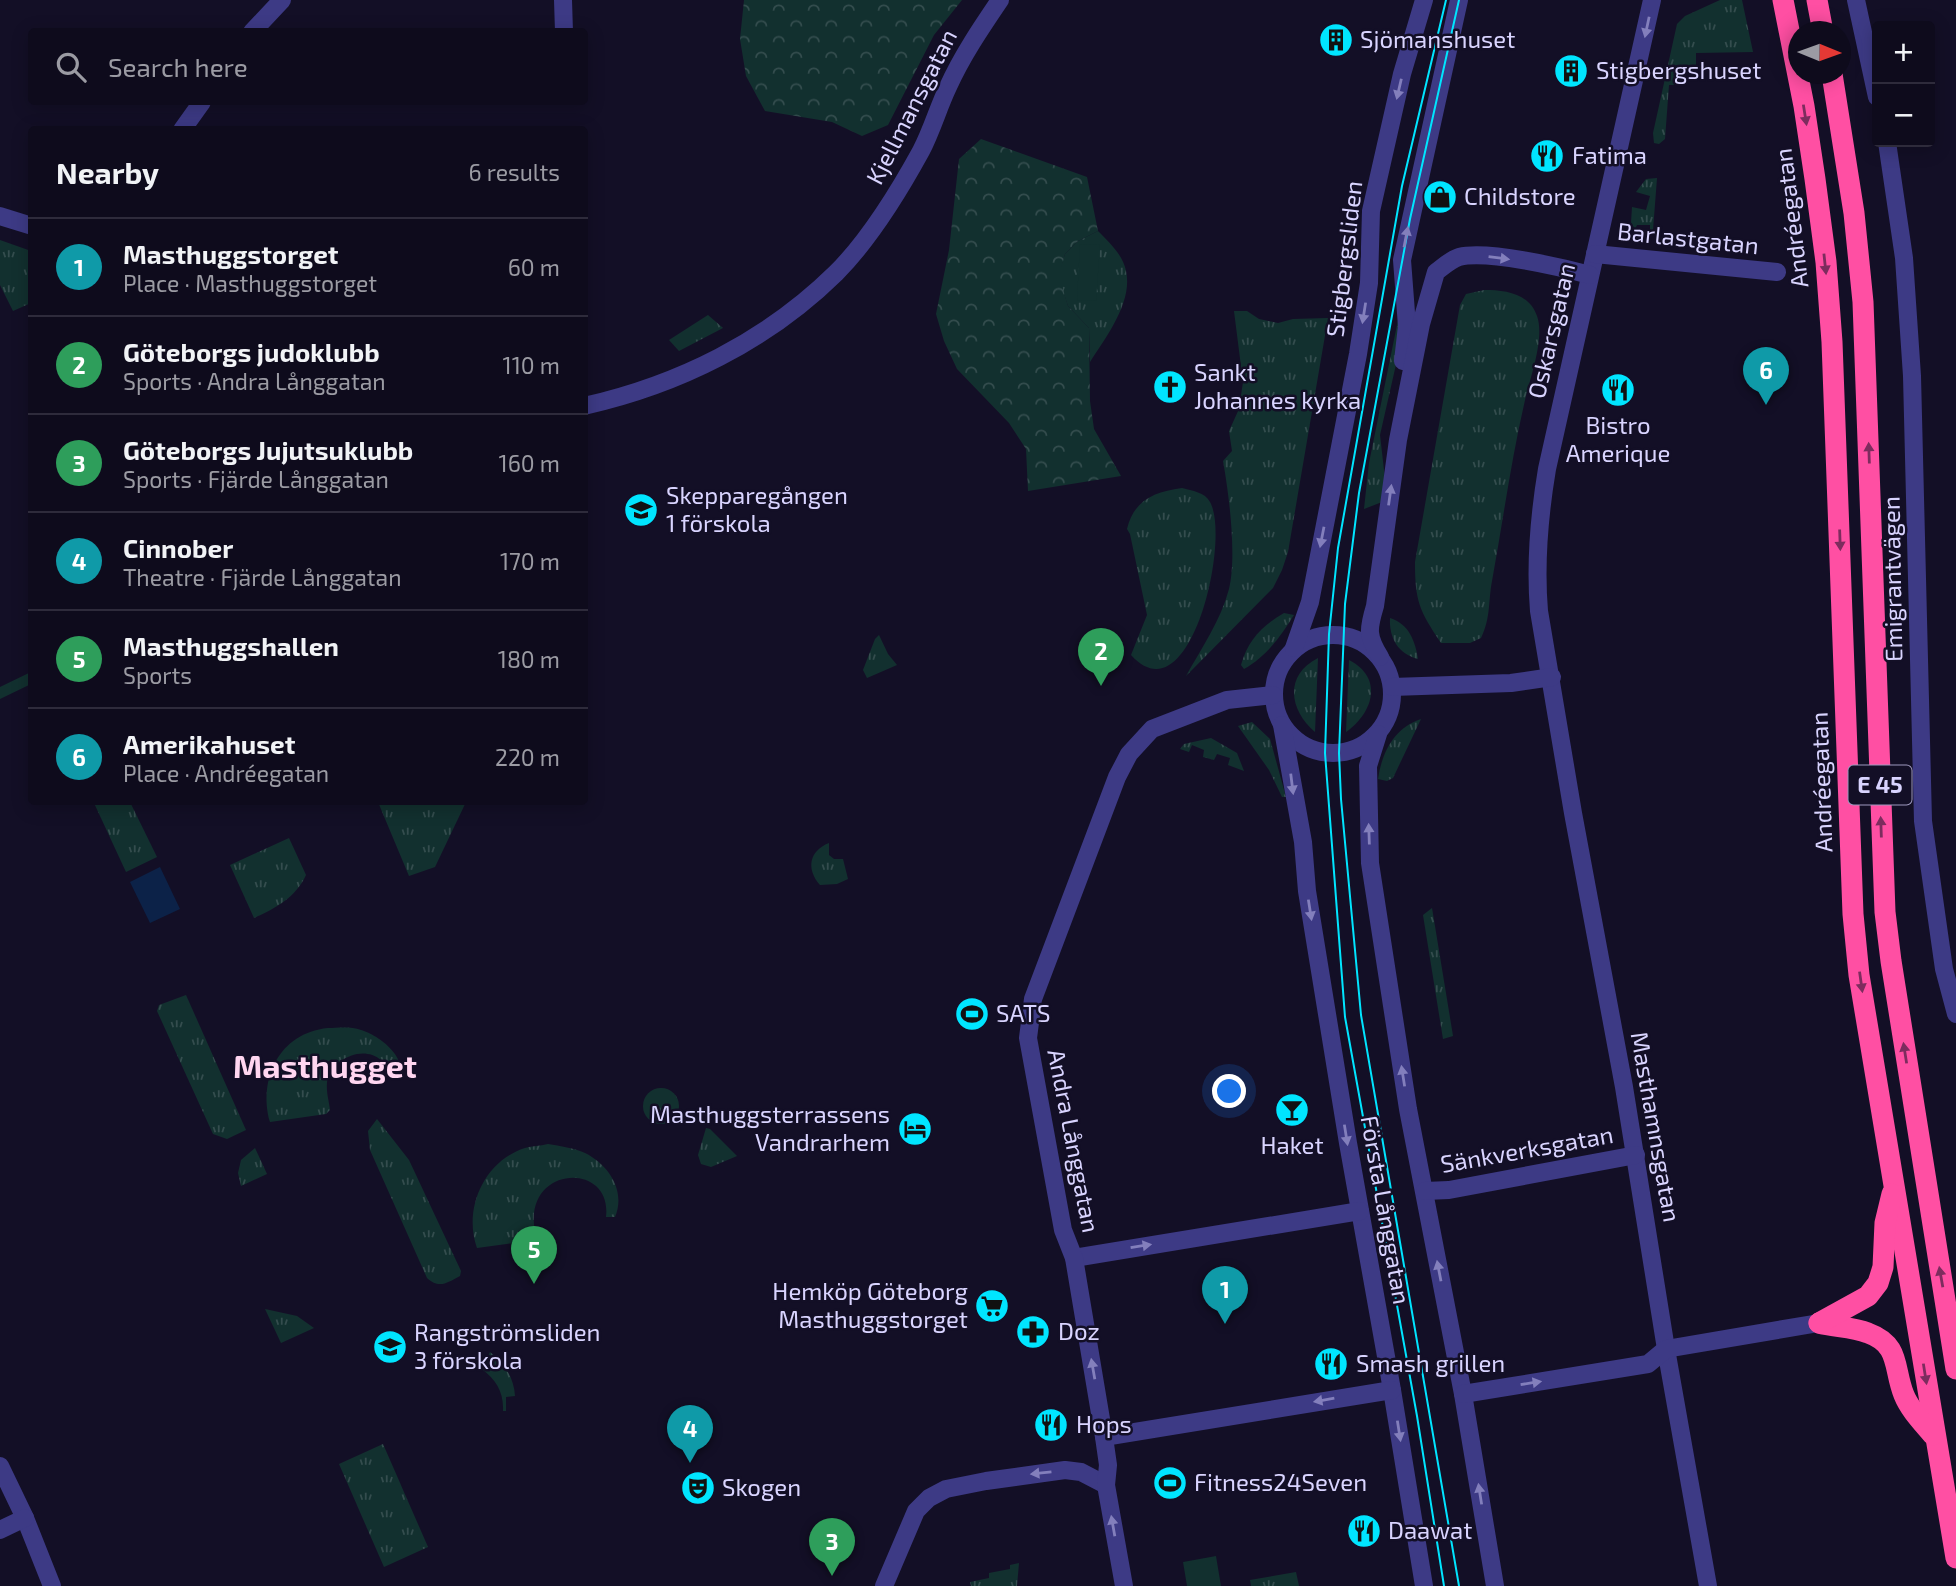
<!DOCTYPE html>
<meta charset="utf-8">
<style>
:root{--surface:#0e0b1c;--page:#1c1929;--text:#f1f3f6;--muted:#9b9ba3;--line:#2e2b3b;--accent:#00e5ff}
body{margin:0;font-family:"Exo 2",sans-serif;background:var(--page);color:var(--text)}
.controls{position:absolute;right:21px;top:21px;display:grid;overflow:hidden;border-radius:7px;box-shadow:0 4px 18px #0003}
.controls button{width:63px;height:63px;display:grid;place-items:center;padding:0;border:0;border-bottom:2px solid var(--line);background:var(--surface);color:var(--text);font:35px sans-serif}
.compass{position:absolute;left:1788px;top:21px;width:63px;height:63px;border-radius:50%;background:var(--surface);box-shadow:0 4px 18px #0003;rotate:91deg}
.you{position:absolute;left:1230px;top:1092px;width:24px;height:24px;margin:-18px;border:5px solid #fff;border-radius:50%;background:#1a73e8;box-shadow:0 0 0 10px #1a73e833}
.badge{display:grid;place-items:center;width:46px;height:46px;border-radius:50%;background:var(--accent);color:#fff;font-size:23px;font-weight:700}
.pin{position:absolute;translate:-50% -58px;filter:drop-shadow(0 2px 4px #0008)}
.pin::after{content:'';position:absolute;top:37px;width:24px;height:21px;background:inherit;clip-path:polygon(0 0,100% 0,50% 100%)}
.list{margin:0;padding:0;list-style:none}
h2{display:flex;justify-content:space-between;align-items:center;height:91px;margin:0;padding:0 28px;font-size:30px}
h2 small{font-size:23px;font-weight:400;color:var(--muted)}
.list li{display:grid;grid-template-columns:46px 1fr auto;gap:21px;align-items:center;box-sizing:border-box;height:98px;padding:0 28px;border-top:2px solid var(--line)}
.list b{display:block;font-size:26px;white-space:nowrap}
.list p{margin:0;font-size:23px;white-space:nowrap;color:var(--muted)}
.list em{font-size:23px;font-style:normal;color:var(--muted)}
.icon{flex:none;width:38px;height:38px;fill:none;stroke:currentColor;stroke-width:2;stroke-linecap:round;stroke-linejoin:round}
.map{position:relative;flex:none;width:1956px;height:1586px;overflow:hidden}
.search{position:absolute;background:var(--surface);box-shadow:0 4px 18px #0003;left:28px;top:28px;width:560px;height:77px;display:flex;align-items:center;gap:18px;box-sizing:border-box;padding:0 24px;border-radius:7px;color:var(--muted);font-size:26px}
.panel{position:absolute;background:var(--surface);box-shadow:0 4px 18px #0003;left:28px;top:126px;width:560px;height:679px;border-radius:7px}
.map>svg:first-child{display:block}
.grass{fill:url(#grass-tufts)}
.forest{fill:url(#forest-crowns)}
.garden{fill:#12302f}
.water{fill:#0c2248}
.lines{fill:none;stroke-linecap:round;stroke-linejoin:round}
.minor{stroke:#3d3a85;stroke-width:18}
.highway{stroke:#ff4fa3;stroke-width:21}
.tram{stroke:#00e5ff;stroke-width:2}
.oneway{fill:#837fbc}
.oneway2{fill:#7d2c5e}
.labels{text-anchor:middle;stroke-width:5;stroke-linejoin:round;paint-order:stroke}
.shield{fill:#130f26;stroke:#9e99be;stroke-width:2}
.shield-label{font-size:23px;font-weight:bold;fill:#d9d4ff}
.poi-label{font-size:24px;fill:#d9d4ff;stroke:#130f26;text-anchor:start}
.street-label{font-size:24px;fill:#d9d4ff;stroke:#130f26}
.district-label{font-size:32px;font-weight:bold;fill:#ffd6f0;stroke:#130f26}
</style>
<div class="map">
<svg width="1956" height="1586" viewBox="0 0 1956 1586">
<defs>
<pattern id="grass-tufts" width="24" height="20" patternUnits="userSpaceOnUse" patternTransform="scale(1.75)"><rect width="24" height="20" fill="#12302f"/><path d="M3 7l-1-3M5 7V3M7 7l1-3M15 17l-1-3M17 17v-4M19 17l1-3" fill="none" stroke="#344d4e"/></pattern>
<pattern id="forest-crowns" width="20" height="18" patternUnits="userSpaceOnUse" patternTransform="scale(1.75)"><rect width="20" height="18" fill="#12302f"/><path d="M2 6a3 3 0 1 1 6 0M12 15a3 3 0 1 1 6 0" fill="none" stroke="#344d4e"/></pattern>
</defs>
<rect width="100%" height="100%" fill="#130f26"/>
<g class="grass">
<path d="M1720 0H1742L1753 52 1696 53V71H1684L1683 85H1669L1665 139 1659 144 1654 143 1653 133 1677 24 1685 16Z"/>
<path d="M1657 178 1653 230 1650 231V225H1637L1635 229 1631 223 1632 207 1646 210 1650 196 1636 192 1646 179Z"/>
<path d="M1098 231C1109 242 1123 255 1126 271 1133 302 1106 337 1090 362L1089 328 1068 306 1058 276 1065 254 1078 241Z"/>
<path d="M0 240 31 251V303L13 311 0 285Z"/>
<path d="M1484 290C1505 290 1529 293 1537 316 1545 338 1530 378 1525 400 1511 460 1503 521 1492 581 1488 602 1491 617 1481 638L1470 643H1441C1419 610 1415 601 1415 562L1460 305 1466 294Z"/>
<path d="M1234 311H1247L1259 319 1278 323 1293 319 1328 318 1288 552 1282 570 1273 588 1186 676C1201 649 1221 620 1229 589 1237 556 1229 494 1223 461L1232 451 1229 431 1239 409 1243 382Z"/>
<path d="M708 315 723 328 679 351 669 340Z"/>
<path d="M1398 320 1399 343 1397 360 1380 435 1385 479 1382 502 1364 509 1369 463Z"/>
<path d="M1182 488C1192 491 1205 492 1210 502 1231 539 1190 720 1131 655L1147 615 1130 534 1127 529C1134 500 1154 492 1182 488Z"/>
<path d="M1284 613 1294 615C1281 636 1266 657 1244 669L1241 665C1248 640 1262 626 1284 613Z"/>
<path d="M1390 618C1409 624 1415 641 1418 659 1398 654 1389 638 1390 618Z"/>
<path d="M879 635 888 654 897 665 867 678 863 670 875 639Z"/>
<path d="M1318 658 1315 732C1289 710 1284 675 1318 658Z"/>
<path d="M1349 660C1384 678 1373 713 1346 732Z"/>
<path d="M31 672V684L0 699V687Z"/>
<path d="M1421 719 1393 778 1387 781 1378 779C1382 752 1394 728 1421 719Z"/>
<path d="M1252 722 1270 739 1286 797H1282L1269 770 1238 726Z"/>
<path d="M1211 738 1237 753 1244 771 1228 765 1230 758 1217 754 1214 760 1203 757 1204 750 1192 745 1189 752 1180 749 1184 744Z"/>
<path d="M97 802H130L157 857 126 872 94 803Z"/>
<path d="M378 802H466L435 867 409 876Z"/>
<path d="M289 838 306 875C296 897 276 908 254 918L230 865Z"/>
<path d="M829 843V855L834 859H843L848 879 837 884 820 885C806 869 809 851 829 843Z"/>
<path d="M1432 908 1453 1036 1443 1039 1423 915Z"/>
<path d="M186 995 246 1130 227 1139 213 1134 157 1011 159 1005Z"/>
<path d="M328 1028C338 1028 350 1026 361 1030 379 1035 412 1060 396 1080H391C388 1073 387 1065 381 1060 362 1044 331 1060 327 1082 326 1092 329 1101 330 1110L326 1114 270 1122C258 1079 279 1033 328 1028Z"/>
<circle cx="661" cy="1106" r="18"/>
<path d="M377 1119 409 1160 461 1271 460 1276C447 1283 439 1289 427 1278L370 1150 368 1131Z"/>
<path d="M706 1128 710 1129 737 1156 711 1167 701 1164 698 1155Z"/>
<path d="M548 1144C560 1146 574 1148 585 1153 609 1165 626 1191 615 1217H606C613 1159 518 1165 536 1236L529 1241 477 1248C463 1209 484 1161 525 1148 532 1146 540 1146 548 1144Z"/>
<path d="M255 1148 267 1174 241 1186 238 1173 241 1160Z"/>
<path d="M265 1309 297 1316 314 1328 281 1343Z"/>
<path d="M490 1352C504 1362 514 1378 515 1396L506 1397V1411H503C504 1392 496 1380 482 1369Z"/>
<path d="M383 1444 428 1547 384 1567 339 1464Z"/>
<path d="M1019 1563 1017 1586H971L970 1582 989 1578V1573L1010 1569V1565Z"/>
<path d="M1296 1572 1299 1586H1251L1250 1580Z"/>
</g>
<g class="forest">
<path d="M744 0H962L934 35 888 125 862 136 832 122 765 111 746 76 740 39Z"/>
<path d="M981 139 1087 177 1098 231 1078 241 1065 254 1059 276 1068 306 1089 328 1090 401 1094 429 1121 476 1028 491 1026 449 1009 423 957 369 944 341 936 314 949 250 959 159Z"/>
</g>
<g class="garden">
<path d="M1080 244 1100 245 1096 301 1077 300Z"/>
<path d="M1216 1556 1221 1586H1187L1183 1562Z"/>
</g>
<path class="water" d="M160 867 180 909 150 923 130 882Z"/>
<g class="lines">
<g class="minor">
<path d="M563 0 564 32"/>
<path d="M1652 0 1547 469C1539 517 1535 563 1539 611L1573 813 1624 1087 1666 1349 1708 1586"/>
<path d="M1856 0 1877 97"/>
<path d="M252 32 282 0"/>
<path d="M182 130 202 102"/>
<path d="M1887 142 1904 258 1912 376 1923 821 1944 969 1956 1014"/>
<path d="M0 216 32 226"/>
<path d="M1595 254 1777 272"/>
<path d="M1403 361 1407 326 1402 260 1459 0"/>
<path d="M584 406C678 385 767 341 836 273 870 239 898 193 921 151 932 130 938 108 948 87 962 56 981 28 1000 0"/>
<circle cx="1333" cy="694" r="59"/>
<path d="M1294 648 1310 602 1358 354 1369 283 1371 211 1402 74 1424 0"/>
<path d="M1380 657C1367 636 1368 629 1375 606L1398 440 1421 324 1436 272C1443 267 1450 260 1459 257 1488 250 1560 267 1590 275"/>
<path d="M1392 687 1511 683 1552 677"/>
<path d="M1282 725 1303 842 1307 891 1348 1143 1392 1390 1424 1586"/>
<path d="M1378 734 1368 766 1370 863 1408 1109 1463 1394 1495 1586"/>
<path d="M1425 1191 1449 1190 1636 1155"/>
<path d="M1074 1258 1360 1211"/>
<path d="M1463 1394 1648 1364 1666 1349 1819 1323"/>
<path d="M1104 1437 1392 1390"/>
<path d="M0 1466 25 1518 52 1586"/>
<path d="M0 1530 25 1518"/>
<path d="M884 1586 916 1511 929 1498 946 1489 986 1481 1065 1470 1081 1472 1106 1485"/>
<path d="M1124 1586 1106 1485 1108 1465 1104 1437 1074 1258 1063 1230 1028 1038 1033 999 1117 777 1129 754 1152 729 1227 700 1273 695"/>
</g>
<g class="highway">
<path d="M1783 0 1804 106 1815 179 1826 262 1832 342 1853 914 1859 975 1956 1558"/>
<path d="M1817 0 1823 32"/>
<path d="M1832 74 1854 213 1863 302 1885 912 1891 961 1956 1369"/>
<path d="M1819 1323C1834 1327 1853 1327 1868 1333 1901 1345 1893 1368 1904 1395 1910 1410 1923 1423 1933 1435"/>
<path d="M1819 1323 1868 1296 1878 1283 1883 1267 1885 1223 1892 1194"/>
</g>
<g class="tram">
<path d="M1444 1586 1417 1416 1345 1017 1325 753 1329 634 1338 548 1402 186 1446 0"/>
<path d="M1459 1586 1361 1015 1341 799 1339 753 1345 604 1359 493 1410 219 1459 0"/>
</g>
</g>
<defs><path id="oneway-solid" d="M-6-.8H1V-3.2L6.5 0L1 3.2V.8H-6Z" transform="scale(1.75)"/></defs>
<g class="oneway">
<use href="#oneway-solid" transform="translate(1647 27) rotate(102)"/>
<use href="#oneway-solid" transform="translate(1399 89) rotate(103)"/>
<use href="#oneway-solid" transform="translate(1406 237) rotate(-79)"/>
<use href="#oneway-solid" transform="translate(1499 258) rotate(7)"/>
<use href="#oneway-solid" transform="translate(1364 313) rotate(99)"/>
<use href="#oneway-solid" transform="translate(1390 495) rotate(-82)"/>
<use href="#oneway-solid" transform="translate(1322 537) rotate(101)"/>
<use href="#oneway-solid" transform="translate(1292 784) rotate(83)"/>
<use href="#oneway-solid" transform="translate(1369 834) rotate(-92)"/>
<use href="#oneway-solid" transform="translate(1310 910) rotate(81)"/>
<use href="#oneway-solid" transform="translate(1403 1076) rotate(-99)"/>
<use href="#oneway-solid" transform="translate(1346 1135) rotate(81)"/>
<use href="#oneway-solid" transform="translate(1141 1246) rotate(-9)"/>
<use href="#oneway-solid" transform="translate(1439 1271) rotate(-101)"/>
<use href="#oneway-solid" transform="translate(1093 1369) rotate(-100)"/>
<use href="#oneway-solid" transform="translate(1531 1383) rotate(-9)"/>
<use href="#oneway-solid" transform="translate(1324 1400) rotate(170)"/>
<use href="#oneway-solid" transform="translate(1399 1431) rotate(81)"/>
<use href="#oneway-solid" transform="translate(1041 1473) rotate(174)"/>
<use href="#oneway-solid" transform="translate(1480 1494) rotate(-99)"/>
<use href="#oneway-solid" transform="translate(1113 1526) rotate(-100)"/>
</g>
<g class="oneway2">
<use href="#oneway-solid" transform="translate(1805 115) rotate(81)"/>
<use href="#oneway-solid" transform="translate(1825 264) rotate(84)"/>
<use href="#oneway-solid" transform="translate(1869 453) rotate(-92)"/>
<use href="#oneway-solid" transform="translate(1840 540) rotate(88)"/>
<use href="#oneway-solid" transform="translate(1881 827) rotate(-92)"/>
<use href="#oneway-solid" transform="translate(1861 982) rotate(82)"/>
<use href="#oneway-solid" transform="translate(1905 1053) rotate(-99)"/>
<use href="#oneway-solid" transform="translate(1941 1277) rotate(-100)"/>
<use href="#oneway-solid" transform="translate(1925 1374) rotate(81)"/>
</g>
<defs>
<g id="building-disc" transform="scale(1.75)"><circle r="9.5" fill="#00e5ff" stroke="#130f26"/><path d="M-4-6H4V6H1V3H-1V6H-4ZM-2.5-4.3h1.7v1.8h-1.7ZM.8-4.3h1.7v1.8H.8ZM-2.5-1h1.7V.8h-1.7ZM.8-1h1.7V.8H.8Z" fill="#111"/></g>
<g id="restaurant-disc" transform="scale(1.75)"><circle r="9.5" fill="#00e5ff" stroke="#130f26"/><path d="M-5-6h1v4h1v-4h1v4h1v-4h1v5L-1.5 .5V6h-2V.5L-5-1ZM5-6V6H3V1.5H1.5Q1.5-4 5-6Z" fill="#111"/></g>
<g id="shop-disc" transform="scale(1.75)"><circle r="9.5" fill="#00e5ff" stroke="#130f26"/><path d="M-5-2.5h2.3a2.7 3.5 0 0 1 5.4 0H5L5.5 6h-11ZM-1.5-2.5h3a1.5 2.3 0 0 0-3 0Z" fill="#111"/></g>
<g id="church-disc" transform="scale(1.75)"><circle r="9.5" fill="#00e5ff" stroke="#130f26"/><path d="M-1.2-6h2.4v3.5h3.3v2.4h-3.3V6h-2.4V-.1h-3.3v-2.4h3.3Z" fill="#111"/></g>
<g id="school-disc" transform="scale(1.75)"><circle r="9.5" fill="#00e5ff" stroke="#130f26"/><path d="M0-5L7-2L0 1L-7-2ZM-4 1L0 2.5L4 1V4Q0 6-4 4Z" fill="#111"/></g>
<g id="stadium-disc" transform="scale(1.75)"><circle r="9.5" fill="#00e5ff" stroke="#130f26"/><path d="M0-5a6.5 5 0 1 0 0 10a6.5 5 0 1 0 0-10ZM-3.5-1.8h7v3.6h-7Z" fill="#111"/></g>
<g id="bar-disc" transform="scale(1.75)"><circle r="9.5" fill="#00e5ff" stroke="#130f26"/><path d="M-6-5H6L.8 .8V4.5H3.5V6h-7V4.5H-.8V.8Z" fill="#111"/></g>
<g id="hotel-disc" transform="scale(1.75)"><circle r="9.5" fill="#00e5ff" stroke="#130f26"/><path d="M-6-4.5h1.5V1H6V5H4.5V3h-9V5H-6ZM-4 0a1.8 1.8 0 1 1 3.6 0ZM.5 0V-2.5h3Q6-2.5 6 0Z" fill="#111"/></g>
<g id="supermarket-disc" transform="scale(1.75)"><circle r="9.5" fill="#00e5ff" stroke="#130f26"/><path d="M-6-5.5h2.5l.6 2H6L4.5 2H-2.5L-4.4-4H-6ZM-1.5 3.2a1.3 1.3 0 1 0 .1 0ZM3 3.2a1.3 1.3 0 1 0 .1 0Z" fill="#111"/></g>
<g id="pharmacy-disc" transform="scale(1.75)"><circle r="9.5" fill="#00e5ff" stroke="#130f26"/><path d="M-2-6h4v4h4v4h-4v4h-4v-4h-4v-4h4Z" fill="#111"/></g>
<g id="theatre-disc" transform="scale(1.75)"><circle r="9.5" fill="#00e5ff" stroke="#130f26"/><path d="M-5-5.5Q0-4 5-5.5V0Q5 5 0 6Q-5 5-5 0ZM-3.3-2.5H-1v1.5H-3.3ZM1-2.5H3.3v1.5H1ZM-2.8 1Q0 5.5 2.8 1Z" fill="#111"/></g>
</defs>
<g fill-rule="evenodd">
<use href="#building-disc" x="1336" y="40"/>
<use href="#building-disc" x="1571" y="71"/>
<use href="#restaurant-disc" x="1547" y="156"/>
<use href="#shop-disc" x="1440" y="197"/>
<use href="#church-disc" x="1170" y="387"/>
<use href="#restaurant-disc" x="1618" y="390"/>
<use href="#school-disc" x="641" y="510"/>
<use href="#stadium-disc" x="972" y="1014"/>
<use href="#bar-disc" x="1292" y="1110"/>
<use href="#hotel-disc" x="915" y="1129"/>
<use href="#supermarket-disc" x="992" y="1306"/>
<use href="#pharmacy-disc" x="1033" y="1332"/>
<use href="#school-disc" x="390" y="1347"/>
<use href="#restaurant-disc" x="1331" y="1364"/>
<use href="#restaurant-disc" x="1051" y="1425"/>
<use href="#stadium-disc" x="1170" y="1483"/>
<use href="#theatre-disc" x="698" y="1488"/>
<use href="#restaurant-disc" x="1364" y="1531"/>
</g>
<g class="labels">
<rect class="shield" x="1848.5" y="765.5" width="63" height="39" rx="5"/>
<g class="shield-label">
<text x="1880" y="793">E 45</text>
</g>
<g class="poi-label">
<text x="1360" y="48">Sjömanshuset</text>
<text x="1596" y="79">Stigbergshuset</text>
<text x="1572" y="164">Fatima</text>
<text x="1464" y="205">Childstore</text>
<text x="1194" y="381">Sankt<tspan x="1194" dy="28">Johannes kyrka</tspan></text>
<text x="1618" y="434" text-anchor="middle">Bistro<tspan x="1618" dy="28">Amerique</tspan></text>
<text x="666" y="504">Skepparegången<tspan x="666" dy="28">1 förskola</tspan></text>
<text x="996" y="1022">SATS</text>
<text x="890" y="1123" text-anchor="end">Masthuggsterrassens<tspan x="890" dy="28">Vandrarhem</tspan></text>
<text x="1292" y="1154" text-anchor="middle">Haket</text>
<text x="968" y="1300" text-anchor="end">Hemköp Göteborg<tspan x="968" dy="28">Masthuggstorget</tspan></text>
<text x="1058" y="1340">Doz</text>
<text x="414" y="1341">Rangströmsliden<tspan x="414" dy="28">3 förskola</tspan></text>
<text x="1356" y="1372">Smash grillen</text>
<text x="1076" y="1433">Hops</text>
<text x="1194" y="1491">Fitness24Seven</text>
<text x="722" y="1496">Skogen</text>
<text x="1388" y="1539">Daawat</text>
</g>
<g class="street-label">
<text transform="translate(912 107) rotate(-63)" y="8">Kjellmansgatan</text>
<text transform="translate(1792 218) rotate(-97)" y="8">Andréegatan</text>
<text transform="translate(1688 239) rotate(6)" y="8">Barlastgatan</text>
<text transform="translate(1345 259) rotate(-83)" y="8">Stigbergsliden</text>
<text transform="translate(1552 331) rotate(-77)" y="8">Oskarsgatan</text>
<text transform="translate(1893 579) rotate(-91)" y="8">Emigrantvägen</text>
<text transform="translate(1822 782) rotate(-92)" y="8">Andréegatan</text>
<text transform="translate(1655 1127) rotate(80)" y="8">Masthamnsgatan</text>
<text transform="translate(1073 1141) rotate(79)" y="8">Andra Långgatan</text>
<text transform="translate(1527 1150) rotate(-10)" y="8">Sänkverksgatan</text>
<text transform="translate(1385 1210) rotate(80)" y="8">Första Långgatan</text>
</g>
<g class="district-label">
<text x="325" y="1078">Masthugget</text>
</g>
</g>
</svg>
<div class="controls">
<button>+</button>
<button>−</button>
</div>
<svg class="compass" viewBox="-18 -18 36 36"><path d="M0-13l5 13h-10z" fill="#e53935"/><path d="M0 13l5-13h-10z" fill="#9b9ba3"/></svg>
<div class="you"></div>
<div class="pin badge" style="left:1225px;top:1324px;background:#0f9aa8">1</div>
<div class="pin badge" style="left:1101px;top:686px;background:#2e9e5b">2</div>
<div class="pin badge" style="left:832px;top:1576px;background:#2e9e5b">3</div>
<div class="pin badge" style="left:690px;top:1463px;background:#0f9aa8">4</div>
<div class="pin badge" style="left:534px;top:1284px;background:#2e9e5b">5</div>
<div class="pin badge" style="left:1766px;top:405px;background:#0f9aa8">6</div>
<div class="search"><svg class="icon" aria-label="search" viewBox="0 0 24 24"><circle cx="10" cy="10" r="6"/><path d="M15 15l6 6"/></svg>Search here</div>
<section class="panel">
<h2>Nearby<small>6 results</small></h2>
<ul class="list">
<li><span class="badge" style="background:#0f9aa8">1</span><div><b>Masthuggstorget</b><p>Place · Masthuggstorget</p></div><em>60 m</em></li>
<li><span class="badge" style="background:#2e9e5b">2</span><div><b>Göteborgs judoklubb</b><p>Sports · Andra Långgatan</p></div><em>110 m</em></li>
<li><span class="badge" style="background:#2e9e5b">3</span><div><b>Göteborgs Jujutsuklubb</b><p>Sports · Fjärde Långgatan</p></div><em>160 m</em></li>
<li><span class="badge" style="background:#0f9aa8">4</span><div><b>Cinnober</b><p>Theatre · Fjärde Långgatan</p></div><em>170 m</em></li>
<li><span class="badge" style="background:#2e9e5b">5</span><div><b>Masthuggshallen</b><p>Sports</p></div><em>180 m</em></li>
<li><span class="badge" style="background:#0f9aa8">6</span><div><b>Amerikahuset</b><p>Place · Andréegatan</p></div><em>220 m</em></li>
</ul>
</section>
</div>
